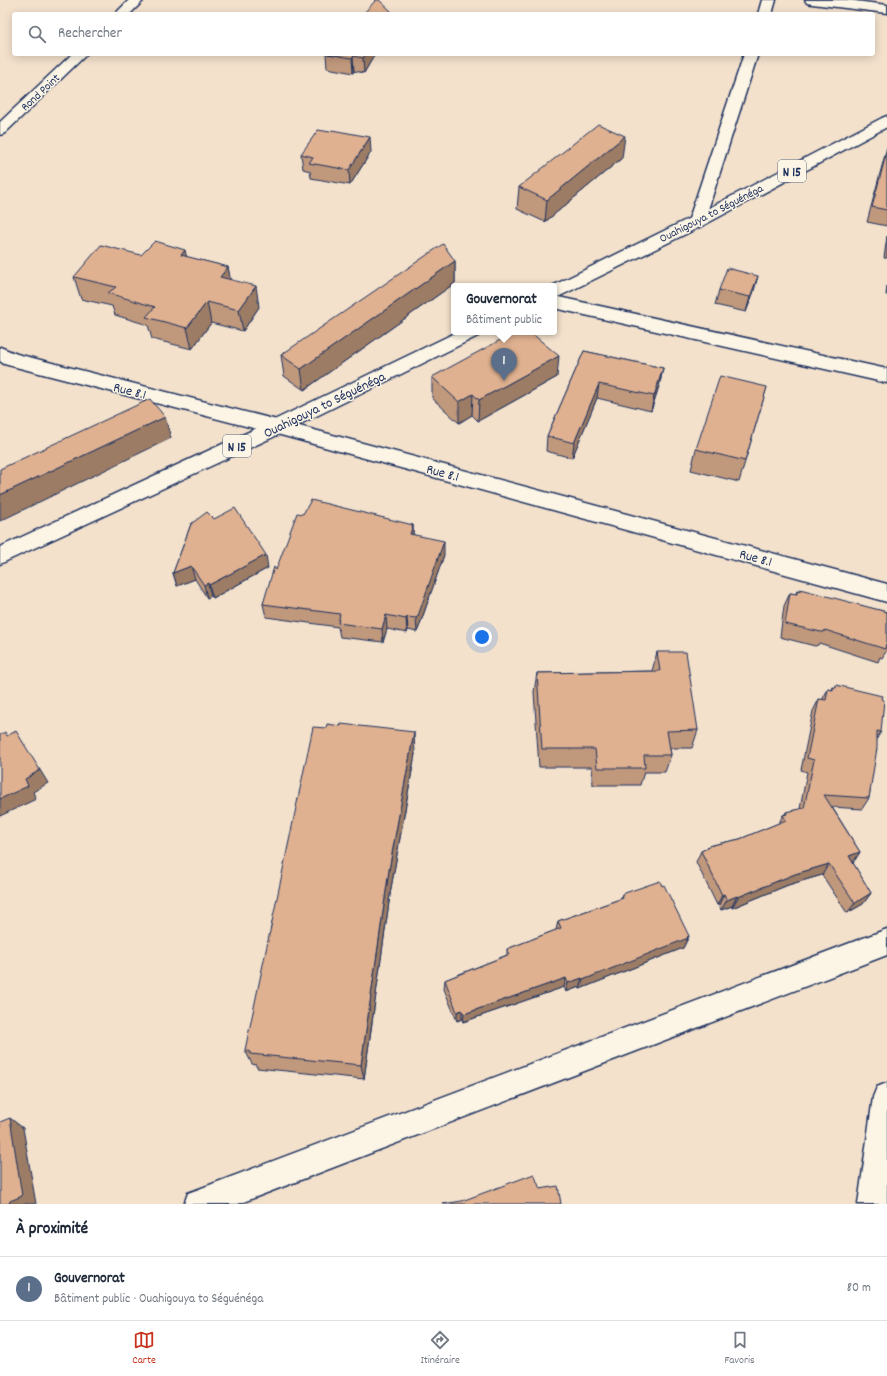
<!DOCTYPE html>
<html lang="fr">
<meta charset="utf-8">
<style>
:root{--surface:#fff;--page:#f6f6f7;--text:#1f2937;--muted:#747a83;--line:#e0e1e3;--accent:#c8321e}
body{margin:0;font-family:Dekko,sans-serif;background:var(--page);color:var(--text)}
.you{position:absolute;left:482px;top:637px;width:14px;height:14px;margin:-10px;border:3px solid #fff;border-radius:50%;background:#1a73e8;box-shadow:0 0 0 6px #1a73e833}
.badge{display:grid;place-items:center;width:26px;height:26px;border-radius:50%;background:var(--accent);color:#fff;font-size:13px;font-weight:700}
.pin{position:absolute;translate:-50% -33px;filter:drop-shadow(0 1px 2px #0008)}
.pin::after{content:'';position:absolute;top:21px;width:14px;height:12px;background:inherit;clip-path:polygon(0 0,100% 0,50% 100%)}
.popup{position:absolute;left:451px;top:283px;width:106px;height:52px;box-sizing:border-box;display:grid;place-content:center;border-radius:4px;background:var(--surface);filter:drop-shadow(0 1px 3px #0005);font-size:13px;white-space:nowrap;color:var(--muted)}
.popup b{font-size:15px;color:var(--text)}
.popup::after{content:'';position:absolute;left:50%;top:100%;margin-left:-8px;border:8px solid transparent;border-top-color:var(--surface)}
.list{margin:0;padding:0;list-style:none}
h2{display:flex;justify-content:space-between;align-items:center;height:52px;margin:0;padding:0 16px;font-size:17px}
h2 small{font-size:13px;font-weight:400;color:var(--muted)}
.list li{display:grid;grid-template-columns:26px 1fr auto;gap:12px;align-items:center;box-sizing:border-box;height:64px;padding:0 16px;border-top:1px solid var(--line)}
.list b{display:block;font-size:15px;white-space:nowrap}
.list p{margin:0;font-size:13px;white-space:nowrap;color:var(--muted)}
.list em{font-size:13px;font-style:normal;color:var(--muted)}
.icon{flex:none;width:22px;height:22px;fill:none;stroke:currentColor;stroke-width:2;stroke-linecap:round;stroke-linejoin:round}
.map{position:relative;flex:none;width:887px;height:1204px;overflow:hidden}
.search{position:absolute;background:var(--surface);box-shadow:0 2px 10px #0003;left:12px;right:12px;top:12px;height:44px;display:flex;align-items:center;gap:10px;box-sizing:border-box;padding:0 14px;border-radius:4px;color:var(--muted);font-size:15px}
.sheet{height:116px;background:var(--surface)}
nav{display:flex;justify-content:space-around;align-items:center;box-sizing:border-box;height:56px;border-top:1px solid var(--line);background:var(--surface);font-size:11px;color:var(--muted)}
nav a{display:grid;justify-items:center;gap:2px}
nav .on{color:var(--accent)}
.map>svg:first-child{display:block}
.lines{fill:none;stroke-linecap:round;stroke-linejoin:round}
.street-casing{stroke:#1b2f5e;stroke-width:3}
.secondary-casing{stroke:#1b2f5e;stroke-width:3}
.primary-casing{stroke:#1b2f5e;stroke-width:3}
.street{fill:#fcf5e5;fill-rule:evenodd}
.secondary{fill:#fcf5e5;fill-rule:evenodd}
.primary{fill:#fcf5e5;fill-rule:evenodd}
.wall{fill:#c0987c;stroke:#1b2f5e}
.shaded-wall{fill:#9c7c65;stroke:#1b2f5e}
.building{fill:#dfb190;stroke:#1b2f5e}
.labels{text-anchor:middle;stroke-width:3;stroke-linejoin:round;paint-order:stroke}
.far-street-label{font-size:12px;fill:#1b2f5e;stroke:#fcf5e5}
.shield{fill:#fcf5e5;stroke:#5e6a86;stroke-width:1}
.shield-label{font-size:13px;font-weight:bold;fill:#1b2f5e}
.street-label{font-size:14px;fill:#1b2f5e;stroke:#fcf5e5}
</style>
<div class="map">
<svg width="887" height="1204" viewBox="0 0 887 1204">
<rect width="100%" height="100%" fill="#f3e1cc"/>
<filter id="ink" filterUnits="userSpaceOnUse"><feTurbulence type="fractalNoise" baseFrequency=".025" numOctaves="2"/><feDisplacementMap in="SourceGraphic" scale="8" xChannelSelector="R" yChannelSelector="G"/><feConvolveMatrix kernelMatrix="1 2 1 2 8 2 1 2 1" color-interpolation-filters="sRGB"/></filter>
<g filter="url(#ink)">
<g class="lines">
<g class="street-casing">
<g id="street">
<path d="M129 0H144L130 14H115Z"/>
<path d="M762 0H776L772 14H758Z"/>
<path d="M72 54H87L5 133 0 135V122Z"/>
<path d="M744 54H758L704 222 702 226 696 227 690 226 688 222Z"/>
<path d="M554 296 887 369V383L554 308Z"/>
<path d="M0 347 17 354 277 420 887 584V602L277 434 4 364 0 361Z"/>
<path d="M887 929V955L238 1204H184L188 1193 199 1189Z"/>
<path d="M887 1083V1204H858L873 1097 877 1087Z"/>
</g>
</g>
<g class="secondary-casing">
<path id="secondary" d="M805 0H847L887 5V13L812 4 807 3Z"/>
</g>
<g class="primary-casing">
<g id="primary">
<path d="M887 116V127L702 226 560 296 554 298V286H552L690 218 882 118Z"/>
<path d="M457 332H481L478 336 284 432 0 564V547L270 422Z"/>
</g>
</g>
<use href="#street" class="street"/>
<use href="#secondary" class="secondary"/>
<use href="#primary" class="primary"/>
</g>
<g class="wall">
<path d="M326 54H375L364 73 354 71 353 73 327 68Z"/>
<path d="M330 132 371 152 350 185 311 178 310 171 303 169 301 154Z"/>
<path d="M887 147V226L867 222Z"/>
<path d="M622 158 545 222 517 209 519 187Z"/>
<path d="M887 236V258H884Z"/>
<path d="M187 257 228 267 230 279 259 307 243 331 211 323 192 349 152 339 148 325 115 315 112 306 81 299 74 277Z"/>
<path d="M455 261V283L304 390 284 376 281 355Z"/>
<path d="M887 286V295H886Z"/>
<path d="M719 290 754 291 746 312 715 305Z"/>
<path d="M584 351 663 368 660 383 651 411 597 398 572 458 546 451 547 436Z"/>
<path d="M432 377H557L478 421 472 415 459 423 432 398Z"/>
<path d="M767 387 739 482 691 470 696 449Z"/>
<path d="M191 524 268 568 213 598 211 596 207 598 195 579 177 586 173 573Z"/>
<path d="M413 525V534L444 555 418 630 417 632 408 630 407 633 387 629 383 642 340 637 338 627 266 617 263 604 276 570Z"/>
<path d="M797 590 887 612V650L882 658 880 657 878 662 819 643 818 645 815 646 780 637 784 606 790 593 796 594Z"/>
<path d="M657 652 698 730 692 748H670L671 755 665 772H644L640 785H593L592 767H539L534 692 537 673 652 671Z"/>
<path d="M836 685 881 732 877 738 869 798 862 809 832 807 860 852 853 863 871 893 863 904 847 913 822 875 788 885 732 908V906L721 910 719 905H717L696 862 701 851 706 849 708 846 740 839 779 823 783 815 785 814 786 812 800 809 807 772 801 770 813 711 819 699 822 700 828 689 832 690 833 687 835 688Z"/>
<path d="M415 754 391 888 364 1079 257 1068 256 1065 252 1064 245 1050Z"/>
<path d="M622 894 689 936 683 948 580 989 579 987 566 992 564 987 463 1022 462 1019 457 1021 444 989 445 980 507 955V949L556 930 558 921 620 899Z"/>
</g>
<g class="shaded-wall">
<path d="M366 54H375L364 73 363 58Z"/>
<path d="M353 56 354 71 353 73 352 58Z"/>
<path d="M625 136 622 158 545 222 547 200Z"/>
<path d="M370 137 371 152 350 185 349 170Z"/>
<path d="M185 250 190 272 181 255Z"/>
<path d="M455 261V283L304 390 301 369Z"/>
<path d="M228 267 232 288 220 277Z"/>
<path d="M758 276 754 291 746 312 750 297Z"/>
<path d="M256 286 259 307 243 331 239 310Z"/>
<path d="M207 302 211 323 192 349 187 328Z"/>
<path d="M559 356 557 377 478 421 479 400Z"/>
<path d="M663 368 660 383 651 411 654 396Z"/>
<path d="M599 384 597 398 572 458 574 443Z"/>
<path d="M473 394 472 415 459 423V402Z"/>
<path d="M165 417 171 438 0 521V495Z"/>
<path d="M413 525V539L410 534Z"/>
<path d="M444 541V555L418 630 417 632 416 618Z"/>
<path d="M266 555 268 568 213 598 209 585Z"/>
<path d="M191 566 195 579 177 586 173 573Z"/>
<path d="M208 583 211 596 207 598 204 585Z"/>
<path d="M386 615 387 629 383 642 382 629Z"/>
<path d="M407 617 408 630 407 633 406 619Z"/>
<path d="M414 732 415 754 391 888 364 1079 361 1065 389 870Z"/>
<path d="M40 770 48 783 33 792 36 799 0 816V799L25 779Z"/>
<path d="M860 852 853 863 849 856Z"/>
<path d="M829 864 822 875 788 885 732 908 738 897 795 874Z"/>
<path d="M871 893 863 904 847 913 855 903Z"/>
<path d="M724 894 719 905H717L722 895Z"/>
<path d="M737 896 732 906 721 910 727 900Z"/>
<path d="M689 936 683 948 580 989 583 980Z"/>
<path d="M566 978 564 987 463 1022 464 1014Z"/>
<path d="M582 978 579 987 566 992 568 983Z"/>
<path d="M462 1010V1019L457 1021V1012Z"/>
<path d="M10 1118 23 1128 36 1204H9Z"/>
</g>
<g class="building">
<path d="M376 0H379L391 11 388 14H363Z"/>
<path d="M328 54H366L363 58 353 56 352 58Z"/>
<path d="M598 124 625 136 547 200 519 187Z"/>
<path d="M318 130 330 132 332 130 370 137 349 170 309 163 313 157 301 154Z"/>
<path d="M887 151V210L872 207Z"/>
<path d="M155 241 185 250 181 255 228 267 220 277 256 286 239 310 207 302 187 328 146 317 155 307 108 293 116 287 74 277 101 245 141 255Z"/>
<path d="M443 244 455 261 301 369 281 355Z"/>
<path d="M727 268 758 276 750 297 719 290Z"/>
<path d="M515 332H530L559 356 479 400 473 394 459 402 432 377Z"/>
<path d="M584 351 663 368 654 396 599 384 574 443 547 436Z"/>
<path d="M720 376 767 387 745 461 696 449Z"/>
<path d="M150 399 165 417 0 495V469Z"/>
<path d="M311 500 413 525 410 534 444 541 418 616 416 618 407 617 406 619 386 615 382 629 338 623 340 614 263 604 274 567 276 570 297 513 303 514Z"/>
<path d="M235 508 266 555 209 585 208 583 204 585 191 566 173 573 191 524 207 512 214 519Z"/>
<path d="M800 589 887 612V644H886L885 649 825 630 824 632H821L785 624 790 593 797 594V590L800 591Z"/>
<path d="M657 652H686L698 730 667 731 671 755H644L645 768H597L595 749H542L537 673 660 671Z"/>
<path d="M836 685 882 696 881 699 884 700 881 732 877 731V748L869 798 824 795 860 852 849 856 871 893 855 903 829 864 795 874 738 897 737 896 727 900 724 894 722 895 701 851 708 848V846L740 839 786 820 783 815 787 814 786 812 804 808 814 760 807 758 819 699 826 700 828 689 833 690V687L836 688Z"/>
<path d="M327 724 341 726V724L414 732 389 870 361 1065 250 1054V1052L245 1050 313 727 326 728Z"/>
<path d="M16 731 40 770 25 779 28 786 0 799V735L5 732 7 736Z"/>
<path d="M660 881 662 886 664 885 689 936 687 937 688 938 583 980 582 978 568 983 566 978 464 1014 462 1010 457 1012 445 980 510 954 507 949 561 928 558 921 623 898 622 894Z"/>
<path d="M10 1118 22 1196 10 1201 9 1204H0V1122Z"/>
<path d="M534 1174 540 1189 558 1186 561 1204H443L462 1201Z"/>
</g>
</g>
<g class="labels">
<g class="far-street-label">
<text transform="translate(40 92) rotate(-43)" y="4">Rond Point</text>
<text transform="translate(711 213) rotate(-27)" y="4">Ouahigouya to Séguénéga</text>
</g>
<g class="shield">
<rect x="778" y="160" width="28" height="22" rx="3"/>
<rect x="223" y="435" width="28" height="22" rx="3"/>
</g>
<g class="shield-label">
<text x="792" y="176">N 15</text>
<text x="237" y="451">N 15</text>
</g>
<g class="street-label">
<text transform="translate(130 390) rotate(14)" y="5">Rue 8.1</text>
<text transform="translate(324 404) rotate(-26)" y="5">Ouahigouya to Séguénéga</text>
<text transform="translate(443 472) rotate(15)" y="5">Rue 8.1</text>
<text transform="translate(756 557) rotate(15)" y="5">Rue 8.1</text>
</g>
</g>
</svg>
<div class="you"></div>
<div class="pin badge" style="left:504px;top:381px;background:#5c6f8a">1</div>
<div class="popup"><b>Gouvernorat</b>Bâtiment public</div>
<div class="search"><svg class="icon" aria-label="search" viewBox="0 0 24 24"><circle cx="10" cy="10" r="6"/><path d="M15 15l6 6"/></svg>Rechercher</div>
</div>
<section class="sheet">
<h2>À proximité<small></small></h2>
<ul class="list">
<li><span class="badge" style="background:#5c6f8a">1</span><div><b>Gouvernorat</b><p>Bâtiment public · Ouahigouya to Séguénéga</p></div><em>80 m</em></li>
</ul>
</section>
<nav>
<a class="on"><svg class="icon" aria-label="map" viewBox="0 0 24 24"><path d="M3 6l6-2 6 2 6-2v14l-6 2-6-2-6 2zM9 4v14M15 6v14"/></svg>Carte</a>
<a><svg class="icon" aria-label="directions" viewBox="0 0 24 24"><path d="M12 3l9 9-9 9-9-9zM9 14v-3h6M13 9l2 2-2 2"/></svg>Itinéraire</a>
<a><svg class="icon" aria-label="saved" viewBox="0 0 24 24"><path d="M7 4h10v16l-5-4-5 4z"/></svg>Favoris</a>
</nav>
